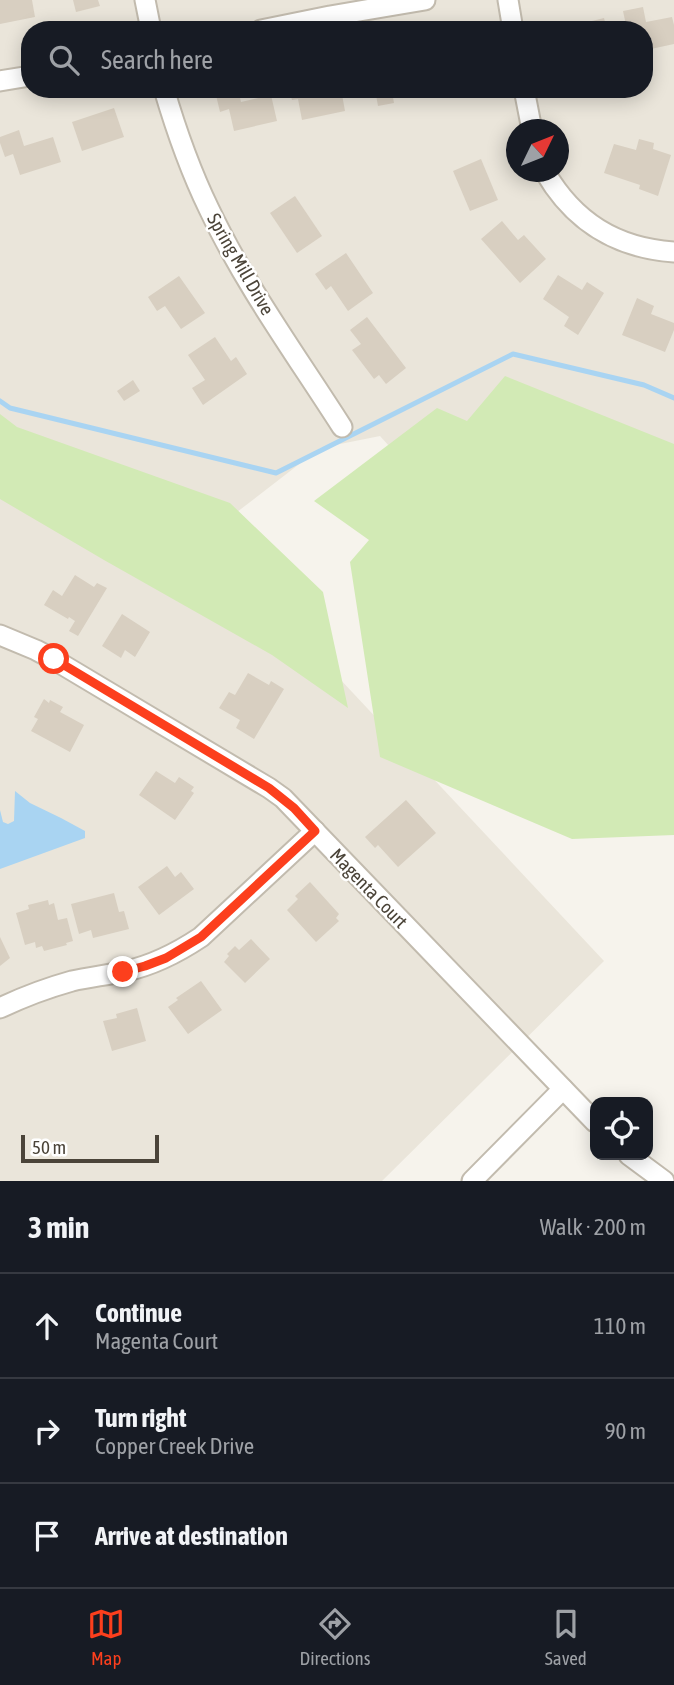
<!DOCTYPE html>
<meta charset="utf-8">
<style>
:root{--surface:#171b24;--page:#242831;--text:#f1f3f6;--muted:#9ea1a6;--line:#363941;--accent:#fc3f1d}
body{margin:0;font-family:"Asap Condensed",sans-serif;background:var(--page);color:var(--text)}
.controls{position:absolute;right:21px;bottom:21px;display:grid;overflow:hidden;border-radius:14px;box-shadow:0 4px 18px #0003}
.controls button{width:63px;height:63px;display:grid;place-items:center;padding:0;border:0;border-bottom:2px solid var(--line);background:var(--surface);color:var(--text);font:35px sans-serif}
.compass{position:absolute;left:506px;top:119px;width:63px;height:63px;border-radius:50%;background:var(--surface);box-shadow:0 4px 18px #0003;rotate:47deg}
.scale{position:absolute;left:21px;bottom:18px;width:138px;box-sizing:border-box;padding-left:7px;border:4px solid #4b4439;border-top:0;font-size:19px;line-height:24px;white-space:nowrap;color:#4b4439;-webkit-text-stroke:5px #fff;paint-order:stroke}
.stop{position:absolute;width:21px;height:21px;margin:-16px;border:5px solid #fc3f1d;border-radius:50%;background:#fff}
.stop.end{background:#fc3f1d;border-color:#fff;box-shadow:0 2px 7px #0008}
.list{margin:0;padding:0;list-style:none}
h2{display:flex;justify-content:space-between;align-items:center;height:91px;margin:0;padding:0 28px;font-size:30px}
h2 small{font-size:23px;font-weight:400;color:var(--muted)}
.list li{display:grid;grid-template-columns:46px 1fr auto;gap:21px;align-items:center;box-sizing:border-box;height:105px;padding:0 28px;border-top:2px solid var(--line)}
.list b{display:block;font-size:26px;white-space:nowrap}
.list p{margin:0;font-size:23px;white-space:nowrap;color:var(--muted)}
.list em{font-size:23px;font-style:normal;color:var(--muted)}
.icon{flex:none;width:38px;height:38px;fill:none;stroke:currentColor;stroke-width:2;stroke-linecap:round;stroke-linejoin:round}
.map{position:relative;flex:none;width:674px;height:1181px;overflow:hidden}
.search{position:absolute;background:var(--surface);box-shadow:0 4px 18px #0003;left:21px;right:21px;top:21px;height:77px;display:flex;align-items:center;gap:18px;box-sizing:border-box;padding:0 24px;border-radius:28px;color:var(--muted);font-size:26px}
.sheet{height:406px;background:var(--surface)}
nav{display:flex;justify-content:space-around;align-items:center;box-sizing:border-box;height:98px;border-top:2px solid var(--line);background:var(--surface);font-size:19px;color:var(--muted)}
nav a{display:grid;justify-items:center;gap:4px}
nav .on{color:var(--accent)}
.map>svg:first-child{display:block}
.residential{fill:#eae5da;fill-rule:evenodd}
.green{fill:#d2eab5}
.water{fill:#a9d4f2}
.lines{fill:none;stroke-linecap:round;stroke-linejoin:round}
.stream{stroke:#a9d4f2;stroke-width:5}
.building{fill:#d8cfc1}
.minor-casing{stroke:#c2bbae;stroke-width:23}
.minor{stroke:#fff;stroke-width:19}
.route{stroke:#fc3f1d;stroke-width:9}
.labels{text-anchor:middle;stroke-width:5;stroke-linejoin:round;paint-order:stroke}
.street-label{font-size:19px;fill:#4b4439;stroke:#fff}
</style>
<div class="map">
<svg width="674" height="1181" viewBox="0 0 674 1181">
<rect width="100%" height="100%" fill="#f6f3ec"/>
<path class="residential" d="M0 0H674V566L408 467 380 436 320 448 206 536 604 961 382 1181H0ZM30 30H644V89H30ZM516 130H558V172H516Z"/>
<g class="green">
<path d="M505 376 674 444V835L572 839 380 757 350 562 369 540 314 501 437 408 467 421Z"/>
<path d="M0 414 17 427 230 503 323 592 348 708 272 655 104 560 0 499Z"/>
</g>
<path class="water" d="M15 791 30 803 61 818 85 831V838L0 869V810L3 822 8 824 14 821Z"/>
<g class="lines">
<path class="stream" d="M0 401 10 408 276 473 513 354 644 385 674 398"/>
</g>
<g class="building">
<path d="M0 0H32L35 17 0 24Z"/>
<path d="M73 0H98L100 6 76 12Z"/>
<path d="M643 7 646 22 672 17 674 25V44L651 49 653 59 644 61V30H627L623 11Z"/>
<path d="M604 18 607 30H560V29Z"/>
<path d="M223 89H238L241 102 271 95 277 121 234 131 229 109 220 112 215 91Z"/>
<path d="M289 89H311L312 91 322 89H341L345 111 302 120 298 99 292 100Z"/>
<path d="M359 89H399V90L392 92 394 103 378 106 376 95 361 98Z"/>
<path d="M114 108 124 137 82 151 72 122Z"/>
<path d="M19 130 24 146 53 137 61 162 20 175 13 154 5 157 0 143V137Z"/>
<path d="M639 139 654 143 653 149 671 155 658 196 639 189 640 185 604 173 614 144 636 150Z"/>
<path d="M481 159 498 200 470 211 453 171Z"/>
<path d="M295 196 322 236 297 253 270 213Z"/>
<path d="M502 221 518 240 524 235 546 259 520 283 481 239Z"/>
<path d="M346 253 373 293 348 311 331 286 326 290 315 274Z"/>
<path d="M558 275 582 290 587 282 604 293 578 335 564 326 569 317 543 299Z"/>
<path d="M179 276 205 313 181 329 165 306 157 311 148 297Z"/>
<path d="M637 298 654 306 651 314 674 323V330L665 352 622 335Z"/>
<path d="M367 317 406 368 386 384 379 375 374 379 352 350 361 344 350 330Z"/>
<path d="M215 337 231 361 236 357 247 374 203 405 192 388 205 380 188 355Z"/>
<path d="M133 380 140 391 124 401 117 391Z"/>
<path d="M75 575 94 587 97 583 107 588 78 636 69 631 75 621 69 617 68 619 44 605 53 590 62 596Z"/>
<path d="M122 614 150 632 135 657 125 650 121 658 102 646Z"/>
<path d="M248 673 269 685 271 681 284 689 254 739 236 728 240 720 219 708 229 692 235 695Z"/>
<path d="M44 699 49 703 50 700 63 707 60 712 84 725 70 752 31 731 38 719 34 717Z"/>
<path d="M156 771 175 783 179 777 194 787 191 791 194 793 175 820 139 795Z"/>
<path d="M406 800 436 833 398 867 378 845 375 848 365 837Z"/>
<path d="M167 866 175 877 181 872 194 889 159 915 138 887Z"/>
<path d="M310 882 339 914 336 918 339 921 316 942 287 910 298 899 295 896Z"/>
<path d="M114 893 119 912 124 911 129 929 93 938 91 930 79 934 71 904Z"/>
<path d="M48 900 49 905 54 903 58 920 67 918 73 941 66 943 67 945 44 951 42 946 36 948 35 942 25 945 16 913 29 909 28 905Z"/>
<path d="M0 937 10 958 0 966Z"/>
<path d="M251 939 270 959 245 983 224 962 229 956 227 954 235 946 239 950Z"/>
<path d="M201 981 222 1010 188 1034 168 1007 178 1000 176 998Z"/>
<path d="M137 1008 146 1041 112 1051 103 1021 117 1018 116 1014Z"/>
</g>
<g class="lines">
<g class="minor-casing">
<g id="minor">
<path d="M145 0 151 30"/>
<path d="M508 0 513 30"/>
<path d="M261 30 330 16 425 0"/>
<path d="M0 81 30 76"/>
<path d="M164 89C176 130 190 170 209 209 245 285 296 355 342 427"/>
<path d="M524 89 532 130"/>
<path d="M545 172C574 222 616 248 674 252"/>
<path d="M0 635 36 650 53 659 269 788 283 798 595 1122"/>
<path d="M0 1008C23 997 47 988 72 981 90 977 108 975 126 971 154 965 177 953 201 937L315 831"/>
<path d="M629 1155 664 1181"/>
<path d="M472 1181 563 1089"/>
</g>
</g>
<use href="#minor" class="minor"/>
</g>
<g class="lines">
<path class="route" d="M54 659 269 788 294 808 315 831 201 937 166 958 145 966 123 972"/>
</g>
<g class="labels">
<g class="street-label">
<text transform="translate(241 264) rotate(60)" y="7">Spring Mill Drive</text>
<text transform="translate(369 888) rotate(46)" y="7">Magenta Court</text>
</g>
</g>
</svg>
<div class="controls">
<button><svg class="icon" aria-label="locate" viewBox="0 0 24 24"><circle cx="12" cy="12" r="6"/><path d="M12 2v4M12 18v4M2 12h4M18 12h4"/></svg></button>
</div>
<svg class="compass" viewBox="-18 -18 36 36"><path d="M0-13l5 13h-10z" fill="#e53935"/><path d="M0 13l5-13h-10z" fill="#9ea1a6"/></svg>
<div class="scale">50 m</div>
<div class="stop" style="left:54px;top:659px"></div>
<div class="stop end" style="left:123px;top:972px"></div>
<div class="search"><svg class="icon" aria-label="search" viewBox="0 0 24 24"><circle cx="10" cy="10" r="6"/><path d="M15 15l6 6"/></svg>Search here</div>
</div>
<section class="sheet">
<h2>3 min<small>Walk · 200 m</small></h2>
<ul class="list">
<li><svg class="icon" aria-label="ahead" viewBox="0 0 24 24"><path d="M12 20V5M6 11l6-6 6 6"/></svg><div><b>Continue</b><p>Magenta Court</p></div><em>110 m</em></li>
<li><svg class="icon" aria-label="right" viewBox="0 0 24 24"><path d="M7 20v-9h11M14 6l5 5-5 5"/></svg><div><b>Turn right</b><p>Copper Creek Drive</p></div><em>90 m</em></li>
<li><svg class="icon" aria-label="arrive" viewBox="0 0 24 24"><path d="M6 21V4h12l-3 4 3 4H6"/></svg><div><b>Arrive at destination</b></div></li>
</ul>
</section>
<nav>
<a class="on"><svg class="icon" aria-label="map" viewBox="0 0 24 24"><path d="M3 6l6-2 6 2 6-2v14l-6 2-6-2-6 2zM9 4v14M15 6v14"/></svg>Map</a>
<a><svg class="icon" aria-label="directions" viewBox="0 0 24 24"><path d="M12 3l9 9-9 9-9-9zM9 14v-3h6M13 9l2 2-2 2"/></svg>Directions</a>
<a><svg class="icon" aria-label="saved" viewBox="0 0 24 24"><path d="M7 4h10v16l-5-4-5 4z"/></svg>Saved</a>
</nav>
